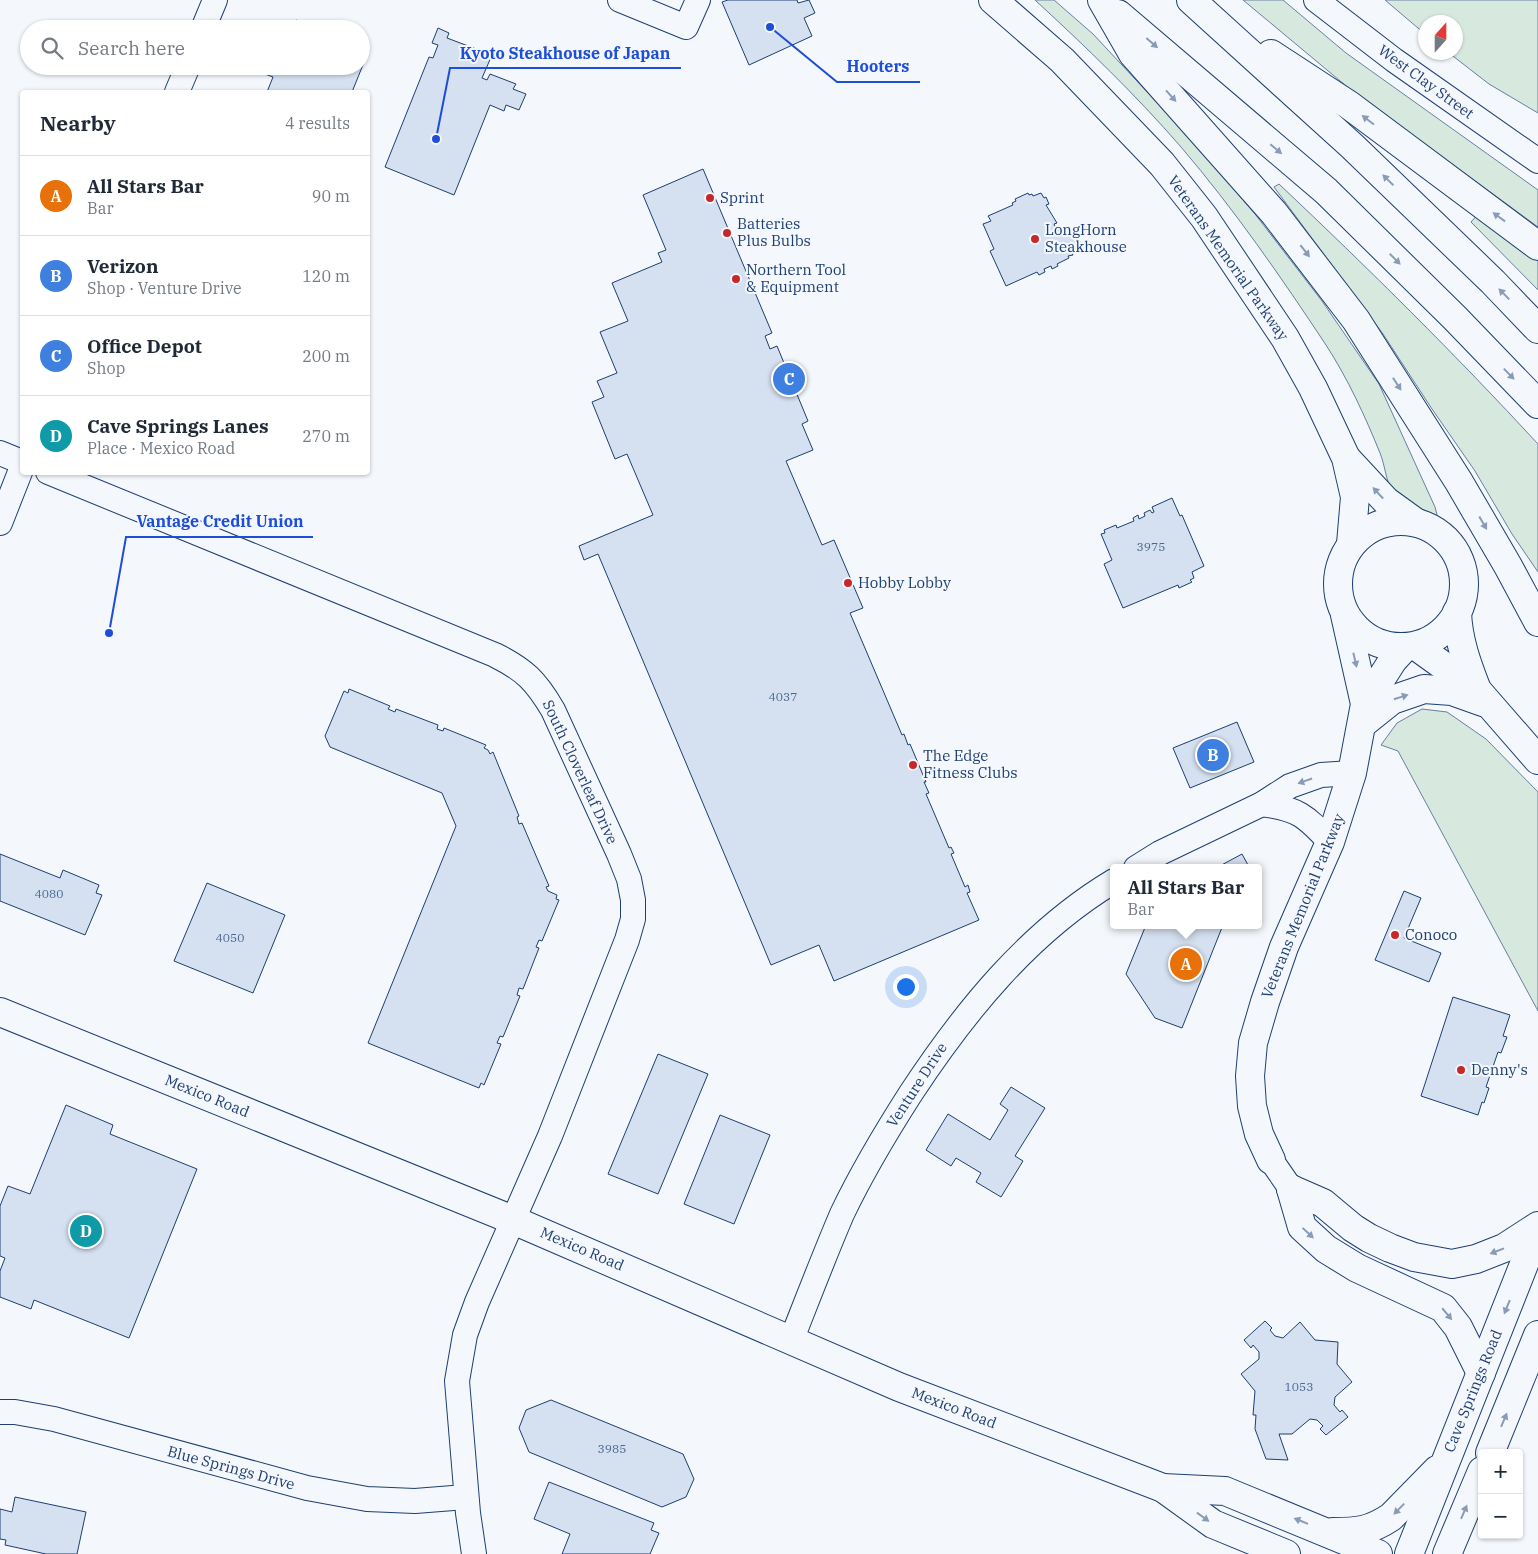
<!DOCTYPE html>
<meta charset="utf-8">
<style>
:root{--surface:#fff;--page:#f6f6f7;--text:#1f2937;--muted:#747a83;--line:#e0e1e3;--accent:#c62828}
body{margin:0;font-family:"IBM Plex Serif",serif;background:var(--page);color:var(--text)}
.controls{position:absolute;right:15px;bottom:15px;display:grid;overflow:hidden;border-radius:5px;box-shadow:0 1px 4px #0004}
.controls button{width:45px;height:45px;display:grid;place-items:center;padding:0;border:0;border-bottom:1px solid var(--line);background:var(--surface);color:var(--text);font:25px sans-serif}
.compass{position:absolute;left:1418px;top:15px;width:45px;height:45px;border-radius:50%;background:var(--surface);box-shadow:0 1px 4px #0004;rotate:21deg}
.you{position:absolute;left:905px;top:986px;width:18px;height:18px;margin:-12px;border:4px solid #fff;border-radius:50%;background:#1a73e8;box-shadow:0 0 0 8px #1a73e833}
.badge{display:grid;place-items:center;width:32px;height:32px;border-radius:50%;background:var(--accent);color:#fff;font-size:16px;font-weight:700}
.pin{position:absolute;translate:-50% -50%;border:2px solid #fff;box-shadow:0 1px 5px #0006}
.popup{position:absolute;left:1110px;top:864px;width:152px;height:65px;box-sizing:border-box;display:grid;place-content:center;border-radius:5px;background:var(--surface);filter:drop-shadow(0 1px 4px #0005);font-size:16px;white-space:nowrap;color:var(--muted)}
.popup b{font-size:19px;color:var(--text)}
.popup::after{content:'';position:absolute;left:50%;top:100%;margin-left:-10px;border:10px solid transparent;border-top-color:var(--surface)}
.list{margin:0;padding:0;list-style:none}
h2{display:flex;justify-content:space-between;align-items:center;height:65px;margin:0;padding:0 20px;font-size:21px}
h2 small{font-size:16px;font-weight:400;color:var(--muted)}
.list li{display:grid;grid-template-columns:32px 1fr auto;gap:15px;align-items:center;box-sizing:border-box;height:80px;padding:0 20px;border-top:1px solid var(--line)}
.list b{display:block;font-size:19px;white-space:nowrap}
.list p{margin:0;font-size:16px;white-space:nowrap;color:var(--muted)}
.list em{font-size:16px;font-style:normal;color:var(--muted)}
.icon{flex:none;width:28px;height:28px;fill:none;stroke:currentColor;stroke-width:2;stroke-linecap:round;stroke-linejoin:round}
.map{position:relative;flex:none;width:1538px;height:1554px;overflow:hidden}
.search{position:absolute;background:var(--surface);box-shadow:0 1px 4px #0004;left:20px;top:20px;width:350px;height:55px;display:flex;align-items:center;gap:12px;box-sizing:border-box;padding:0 18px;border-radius:28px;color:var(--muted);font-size:19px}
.panel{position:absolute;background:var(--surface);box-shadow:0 1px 4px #0004;left:20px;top:90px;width:350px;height:385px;border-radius:5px}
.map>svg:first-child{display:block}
.green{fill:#d7e8df;stroke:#687fa3}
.building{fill:#d5e0f0;stroke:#1d3f73}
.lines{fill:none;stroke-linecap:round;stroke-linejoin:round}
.minor-casing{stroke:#1d3f73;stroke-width:26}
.major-casing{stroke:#1d3f73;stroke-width:30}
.highway-casing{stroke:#1d3f73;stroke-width:30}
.minor{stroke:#f4f7fb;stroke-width:24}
.major{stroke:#f4f7fb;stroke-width:28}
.highway{stroke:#f4f7fb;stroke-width:28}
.oneway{fill:#889bb7}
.poi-dot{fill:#c62828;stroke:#f4f7fb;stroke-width:2}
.labels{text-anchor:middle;stroke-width:4;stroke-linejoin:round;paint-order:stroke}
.number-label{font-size:12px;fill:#4b6792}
.street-label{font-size:15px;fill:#1d3f73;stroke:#f4f7fb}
.poi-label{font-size:15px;fill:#1d3f73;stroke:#f4f7fb;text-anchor:start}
.leader{fill:none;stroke:#1d4ed8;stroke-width:2}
.callout-dot{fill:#1d4ed8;stroke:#f4f7fb;stroke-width:2}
.callout-label{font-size:16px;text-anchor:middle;font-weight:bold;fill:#1d4ed8;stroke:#f4f7fb;stroke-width:4;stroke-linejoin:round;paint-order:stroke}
</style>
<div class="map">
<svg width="1538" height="1554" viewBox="0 0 1538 1554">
<rect width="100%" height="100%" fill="#f4f7fb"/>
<g class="green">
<path d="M1035 0H1054L1093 34 1192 140 1255 214 1322 301 1379 384 1435 507 1443 538C1425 524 1405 512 1393 493 1386 482 1385 465 1380 453 1365 416 1348 379 1326 345 1281 277 1234 209 1181 147 1136 95 1086 47 1035 0Z"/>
<path d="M1243 0H1283L1346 53 1538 190V227L1351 90Z"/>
<path d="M1385 0H1538V113L1489 84 1449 53 1456 52V22H1426L1425 34Z"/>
<path d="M1279 184C1368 268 1455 354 1538 444V572L1512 534 1475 471 1432 409 1383 334 1274 187Z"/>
<path d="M1479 213 1538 258V290L1471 222Z"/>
<path d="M1422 709 1447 712 1486 739 1538 792V1011L1398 751 1381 745 1397 723Z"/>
</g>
<g class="building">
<path d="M728 0H797L798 3 809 0 815 13 804 18 812 36 749 65 722 2Z"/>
<path d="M296 20 316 29H293Z"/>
<path d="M438 28 449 33 447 38 492 55 482 78 487 80 490 74 516 84 513 89 526 94 519 110 506 105 504 111 490 105 454 195 385 167 429 57 433 58 438 45 432 43Z"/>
<path d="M361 47 369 50 352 92H267L273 77 265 74 268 66H361Z"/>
<path d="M703 169 772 333 765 336 770 349 777 346 808 421 802 424 813 450 786 461 822 545 834 540 863 608 850 613 902 735 904 734 908 745 910 744 926 782H924L929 793 926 794 949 848 951 847 954 853 951 854 965 887 968 885 970 892 967 893 979 920 834 981 819 945 771 965 598 554 584 560 579 546 653 515 627 454 615 459 592 402 604 397 597 381 617 373 600 332 628 321 612 283 662 262 658 253 666 250 643 195Z"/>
<path d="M1028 193 1029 195 1032 194 1033 196 1041 193 1044 198 1046 197 1049 204 1046 205 1057 223 1054 224 1057 231 1062 229 1065 235 1075 231 1081 244 1070 249 1073 255 1068 256 1069 258 1057 264 1058 266 1052 269 1051 266 1044 269 1045 272 1039 275 1037 272 1006 286 990 251 994 249 983 224 991 221 988 216 1013 205 1012 203 1016 201 1015 199Z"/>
<path d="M1172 498 1180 516 1182 515 1204 566 1192 572 1194 578 1190 580 1192 582 1179 588 1178 585 1123 608 1104 564 1112 560 1101 534 1105 533 1104 530 1116 525 1117 528 1134 521 1133 518 1138 515 1139 519 1145 516 1144 513 1150 510 1152 513 1154 512 1152 507Z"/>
<path d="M349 689 390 706 388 709 395 712 396 709 438 725 437 729 443 731 444 728 486 745 484 748 488 750 490 754 493 752 519 816 517 817 519 824 522 823 549 886 546 887 548 891 557 895 556 899 559 900 542 941 539 940 536 947 539 948 523 989 519 988 517 995 520 996 503 1037 500 1036 497 1043 501 1044 484 1085 481 1083 479 1088 368 1043 456 826 442 793 330 747 325 736 344 691 348 693Z"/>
<path d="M1237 722 1254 762 1190 788 1173 748Z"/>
<path d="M0 854 60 878 63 870 99 885 96 893 102 895 85 935 0 901Z"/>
<path d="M1242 854 1248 865 1247 868H1216Z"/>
<path d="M207 883 285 915 253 993 174 961Z"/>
<path d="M1404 891 1421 898 1404 938 1441 953 1429 982 1375 960Z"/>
<path d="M1146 925H1223L1182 1028 1155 1018 1126 974Z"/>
<path d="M1453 997 1510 1015 1503 1036 1507 1037 1501 1053 1498 1052 1486 1087 1489 1088 1484 1103 1482 1102 1478 1115 1421 1096Z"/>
<path d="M658 1054 708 1074 658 1194 608 1174Z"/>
<path d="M1011 1087 1045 1108 1015 1156 1023 1161 1001 1197 976 1182 981 1173 956 1158 951 1166 926 1150 948 1114 990 1140 1008 1110 1000 1104Z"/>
<path d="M66 1105 113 1125 110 1134 197 1169 129 1338 34 1300 31 1309 0 1297V1271L5 1258 0 1256V1206L8 1186 30 1194Z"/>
<path d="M720 1115 770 1135 734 1224 684 1204Z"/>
<path d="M1265 1321 1272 1328 1270 1330 1275 1336 1283 1338 1300 1322 1315 1340 1338 1342 1337 1364 1352 1382 1335 1397 1334 1405 1340 1412 1342 1410 1348 1417 1326 1435 1320 1429 1323 1426 1317 1420 1310 1419 1292 1434H1279L1288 1460 1266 1459 1255 1429 1256 1415H1253L1255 1391 1241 1374 1259 1359V1352L1253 1345 1251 1348 1244 1340Z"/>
<path d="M551 1400 683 1454 694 1479 686 1497 662 1507 529 1452 519 1428 526 1410Z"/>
<path d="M549 1482 654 1523 651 1530 659 1533 650 1554H562L570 1534 534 1519Z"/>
<path d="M15 1497 86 1512 77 1554H46L5 1545 6 1540 0 1539V1509L12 1512Z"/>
</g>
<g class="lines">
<g class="minor-casing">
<g id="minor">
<path d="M620 0 686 27 698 0"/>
<path d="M1316 0 1394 60 1538 161"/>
<path d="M203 29 215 0"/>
<path d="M177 92 188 66"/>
<path d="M0 453 22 462"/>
<path d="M48 472 495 655C525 670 536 681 553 710L619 854 629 879 633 900V919L627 940 550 1136 477 1302 465 1335 457 1381 468 1513 474 1554"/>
<path d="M0 523 22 467"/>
<path d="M1262 804C1298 809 1305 815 1330 842"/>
<path d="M1136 868 1160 853 1262 804 1290 786 1321 775 1352 773"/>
<path d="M1271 1160 1291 1189"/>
<path d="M791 1341C808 1298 824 1256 842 1214 862 1172 886 1132 911 1093 965 1011 1029 932 1114 881"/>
<path d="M0 1412H15L54 1419 307 1488 367 1499 415 1501 466 1497"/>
</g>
</g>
<g class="major-casing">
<g id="major">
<path d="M993 0 1062 60 1162 164 1204 217 1285 338 1313 388 1346 458 1355 497 1351 544"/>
<path d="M1347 459 1386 501 1415 522"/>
<circle cx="1401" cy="584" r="63"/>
<path d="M1457 612C1458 640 1467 664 1477 690"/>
<path d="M1416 646 1477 690 1538 760"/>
<path d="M1365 704 1393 660 1405 647"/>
<path d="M1362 724 1392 700 1424 689 1452 691 1483 702"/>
<path d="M0 1012 513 1220 899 1387 1163 1488 1213 1524 1286 1554"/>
<path d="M1271 1160 1259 1134 1252 1106 1250 1076 1253 1043 1265 1002 1284 947 1330 842 1352 773 1365 704 1345 615"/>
<path d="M1291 1189 1302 1227 1326 1249 1357 1268 1443 1308 1458 1327 1481 1373"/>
<path d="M1291 1189 1323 1203 1353 1228 1369 1238 1390 1248 1414 1257 1452 1264 1476 1259 1504 1248 1538 1226"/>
<path d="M1490 1453 1538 1335"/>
<path d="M1163 1488 1225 1491 1378 1554"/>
<path d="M1333 1532C1358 1532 1370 1531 1391 1517L1437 1470"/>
<path d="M1409 1554 1538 1229"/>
<path d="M1447 1554 1482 1471"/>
</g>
</g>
<g class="highway-casing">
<g id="highway">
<path d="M1102 0 1133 54 1274 213 1356 320 1459 482 1508 566 1538 622"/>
<path d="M1191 0 1352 146 1493 282 1538 329"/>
<path d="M1118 14 1326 191 1455 318 1538 404"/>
<path d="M1271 54 1349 105 1538 246"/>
</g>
</g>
<use href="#minor" class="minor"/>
<use href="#major" class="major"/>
<use href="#highway" class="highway"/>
</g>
<defs><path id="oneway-solid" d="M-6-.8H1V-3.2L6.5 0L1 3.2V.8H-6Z" transform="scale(1.25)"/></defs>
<g class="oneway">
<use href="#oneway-solid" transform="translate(1152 43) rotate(41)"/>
<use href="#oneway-solid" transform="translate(1171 96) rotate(48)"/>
<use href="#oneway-solid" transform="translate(1368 120) rotate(-143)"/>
<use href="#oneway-solid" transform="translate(1276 149) rotate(40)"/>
<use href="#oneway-solid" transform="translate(1388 180) rotate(-136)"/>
<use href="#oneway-solid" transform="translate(1499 217) rotate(-144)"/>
<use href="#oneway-solid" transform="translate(1305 251) rotate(52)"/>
<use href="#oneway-solid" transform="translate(1395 259) rotate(45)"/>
<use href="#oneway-solid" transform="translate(1504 294) rotate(-134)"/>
<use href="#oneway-solid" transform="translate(1509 374) rotate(46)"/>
<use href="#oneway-solid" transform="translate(1397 384) rotate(57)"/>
<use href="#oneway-solid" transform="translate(1378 493) rotate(-133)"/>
<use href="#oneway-solid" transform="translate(1483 523) rotate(60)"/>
<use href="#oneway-solid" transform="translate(1355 660) rotate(77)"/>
<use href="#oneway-solid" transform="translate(1401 697) rotate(-18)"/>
<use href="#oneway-solid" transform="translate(1305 781) rotate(161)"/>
<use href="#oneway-solid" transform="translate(1308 1233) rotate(43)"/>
<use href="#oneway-solid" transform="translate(1497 1251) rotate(159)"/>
<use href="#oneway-solid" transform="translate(1507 1307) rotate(112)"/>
<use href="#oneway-solid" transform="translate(1447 1314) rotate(50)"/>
<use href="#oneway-solid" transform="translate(1504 1420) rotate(-67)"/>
<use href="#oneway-solid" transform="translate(1399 1509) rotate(134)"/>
<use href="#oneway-solid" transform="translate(1464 1512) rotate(-67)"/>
<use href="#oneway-solid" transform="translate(1203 1517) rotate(36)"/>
<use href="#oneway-solid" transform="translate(1301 1521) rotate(-158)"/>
</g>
<g class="poi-dot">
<circle cx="710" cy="198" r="5"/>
<circle cx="727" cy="233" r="5"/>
<circle cx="1035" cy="239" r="5"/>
<circle cx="736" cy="279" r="5"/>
<circle cx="848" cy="583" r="5"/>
<circle cx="913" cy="765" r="5"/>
<circle cx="1395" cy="935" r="5"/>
<circle cx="1461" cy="1070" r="5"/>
</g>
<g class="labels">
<g class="number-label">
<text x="1151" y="551">3975</text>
<text x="783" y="701">4037</text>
<text x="49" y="898">4080</text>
<text x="230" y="942">4050</text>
<text x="1299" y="1391">1053</text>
<text x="612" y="1453">3985</text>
</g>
<g class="street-label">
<text transform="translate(1426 82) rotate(36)" y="5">West Clay Street</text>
<text transform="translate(1228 258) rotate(55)" y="5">Veterans Memorial Parkway</text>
<text transform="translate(580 772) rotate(65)" y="5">South Cloverleaf Drive</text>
<text transform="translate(1303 906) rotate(-68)" y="5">Veterans Memorial Parkway</text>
<text transform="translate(917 1085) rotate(-57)" y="5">Venture Drive</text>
<text transform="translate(207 1096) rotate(22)" y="5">Mexico Road</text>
<text transform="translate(582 1249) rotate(23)" y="5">Mexico Road</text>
<text transform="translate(1473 1391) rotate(-68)" y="5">Cave Springs Road</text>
<text transform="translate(954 1408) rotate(21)" y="5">Mexico Road</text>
<text transform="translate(231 1468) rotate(15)" y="5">Blue Springs Drive</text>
</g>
<g class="poi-label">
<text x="720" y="203">Sprint</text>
<text x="737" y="229">Batteries<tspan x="737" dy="17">Plus Bulbs</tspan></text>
<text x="1045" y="235">LongHorn<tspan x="1045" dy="17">Steakhouse</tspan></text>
<text x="746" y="275">Northern Tool<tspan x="746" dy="17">&amp; Equipment</tspan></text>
<text x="858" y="588">Hobby Lobby</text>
<text x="923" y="761">The Edge<tspan x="923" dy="17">Fitness Clubs</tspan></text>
<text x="1405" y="940">Conoco</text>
<text x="1471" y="1075">Denny's</text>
</g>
</g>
<path class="leader" d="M436 139L450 68H681M770 27L837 82H920M109 633L126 537H313"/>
<g class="callout-dot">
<circle cx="436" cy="139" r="5"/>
<circle cx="770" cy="27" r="5"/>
<circle cx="109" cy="633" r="5"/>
</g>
<g class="callout-label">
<text x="565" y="59">Kyoto Steakhouse of Japan</text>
<text x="878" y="72">Hooters</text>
<text x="220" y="527">Vantage Credit Union</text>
</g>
</svg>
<div class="controls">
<button>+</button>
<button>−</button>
</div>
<svg class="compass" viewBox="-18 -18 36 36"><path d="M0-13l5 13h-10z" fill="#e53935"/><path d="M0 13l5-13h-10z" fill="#747a83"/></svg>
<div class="you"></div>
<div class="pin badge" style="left:1186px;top:964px;background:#e8710a">A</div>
<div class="popup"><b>All Stars Bar</b>Bar</div>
<div class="pin badge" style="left:1213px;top:755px;background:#3f7fe0">B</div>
<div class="pin badge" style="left:789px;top:379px;background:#3f7fe0">C</div>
<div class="pin badge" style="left:86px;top:1231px;background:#0f9aa8">D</div>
<div class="search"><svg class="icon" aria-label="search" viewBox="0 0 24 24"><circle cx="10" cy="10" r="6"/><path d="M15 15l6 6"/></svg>Search here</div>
<section class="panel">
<h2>Nearby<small>4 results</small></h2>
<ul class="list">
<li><span class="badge" style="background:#e8710a">A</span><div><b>All Stars Bar</b><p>Bar</p></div><em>90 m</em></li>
<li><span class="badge" style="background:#3f7fe0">B</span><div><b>Verizon</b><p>Shop · Venture Drive</p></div><em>120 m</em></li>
<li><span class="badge" style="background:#3f7fe0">C</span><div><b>Office Depot</b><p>Shop</p></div><em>200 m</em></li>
<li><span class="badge" style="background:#0f9aa8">D</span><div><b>Cave Springs Lanes</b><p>Place · Mexico Road</p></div><em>270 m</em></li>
</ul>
</section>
</div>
